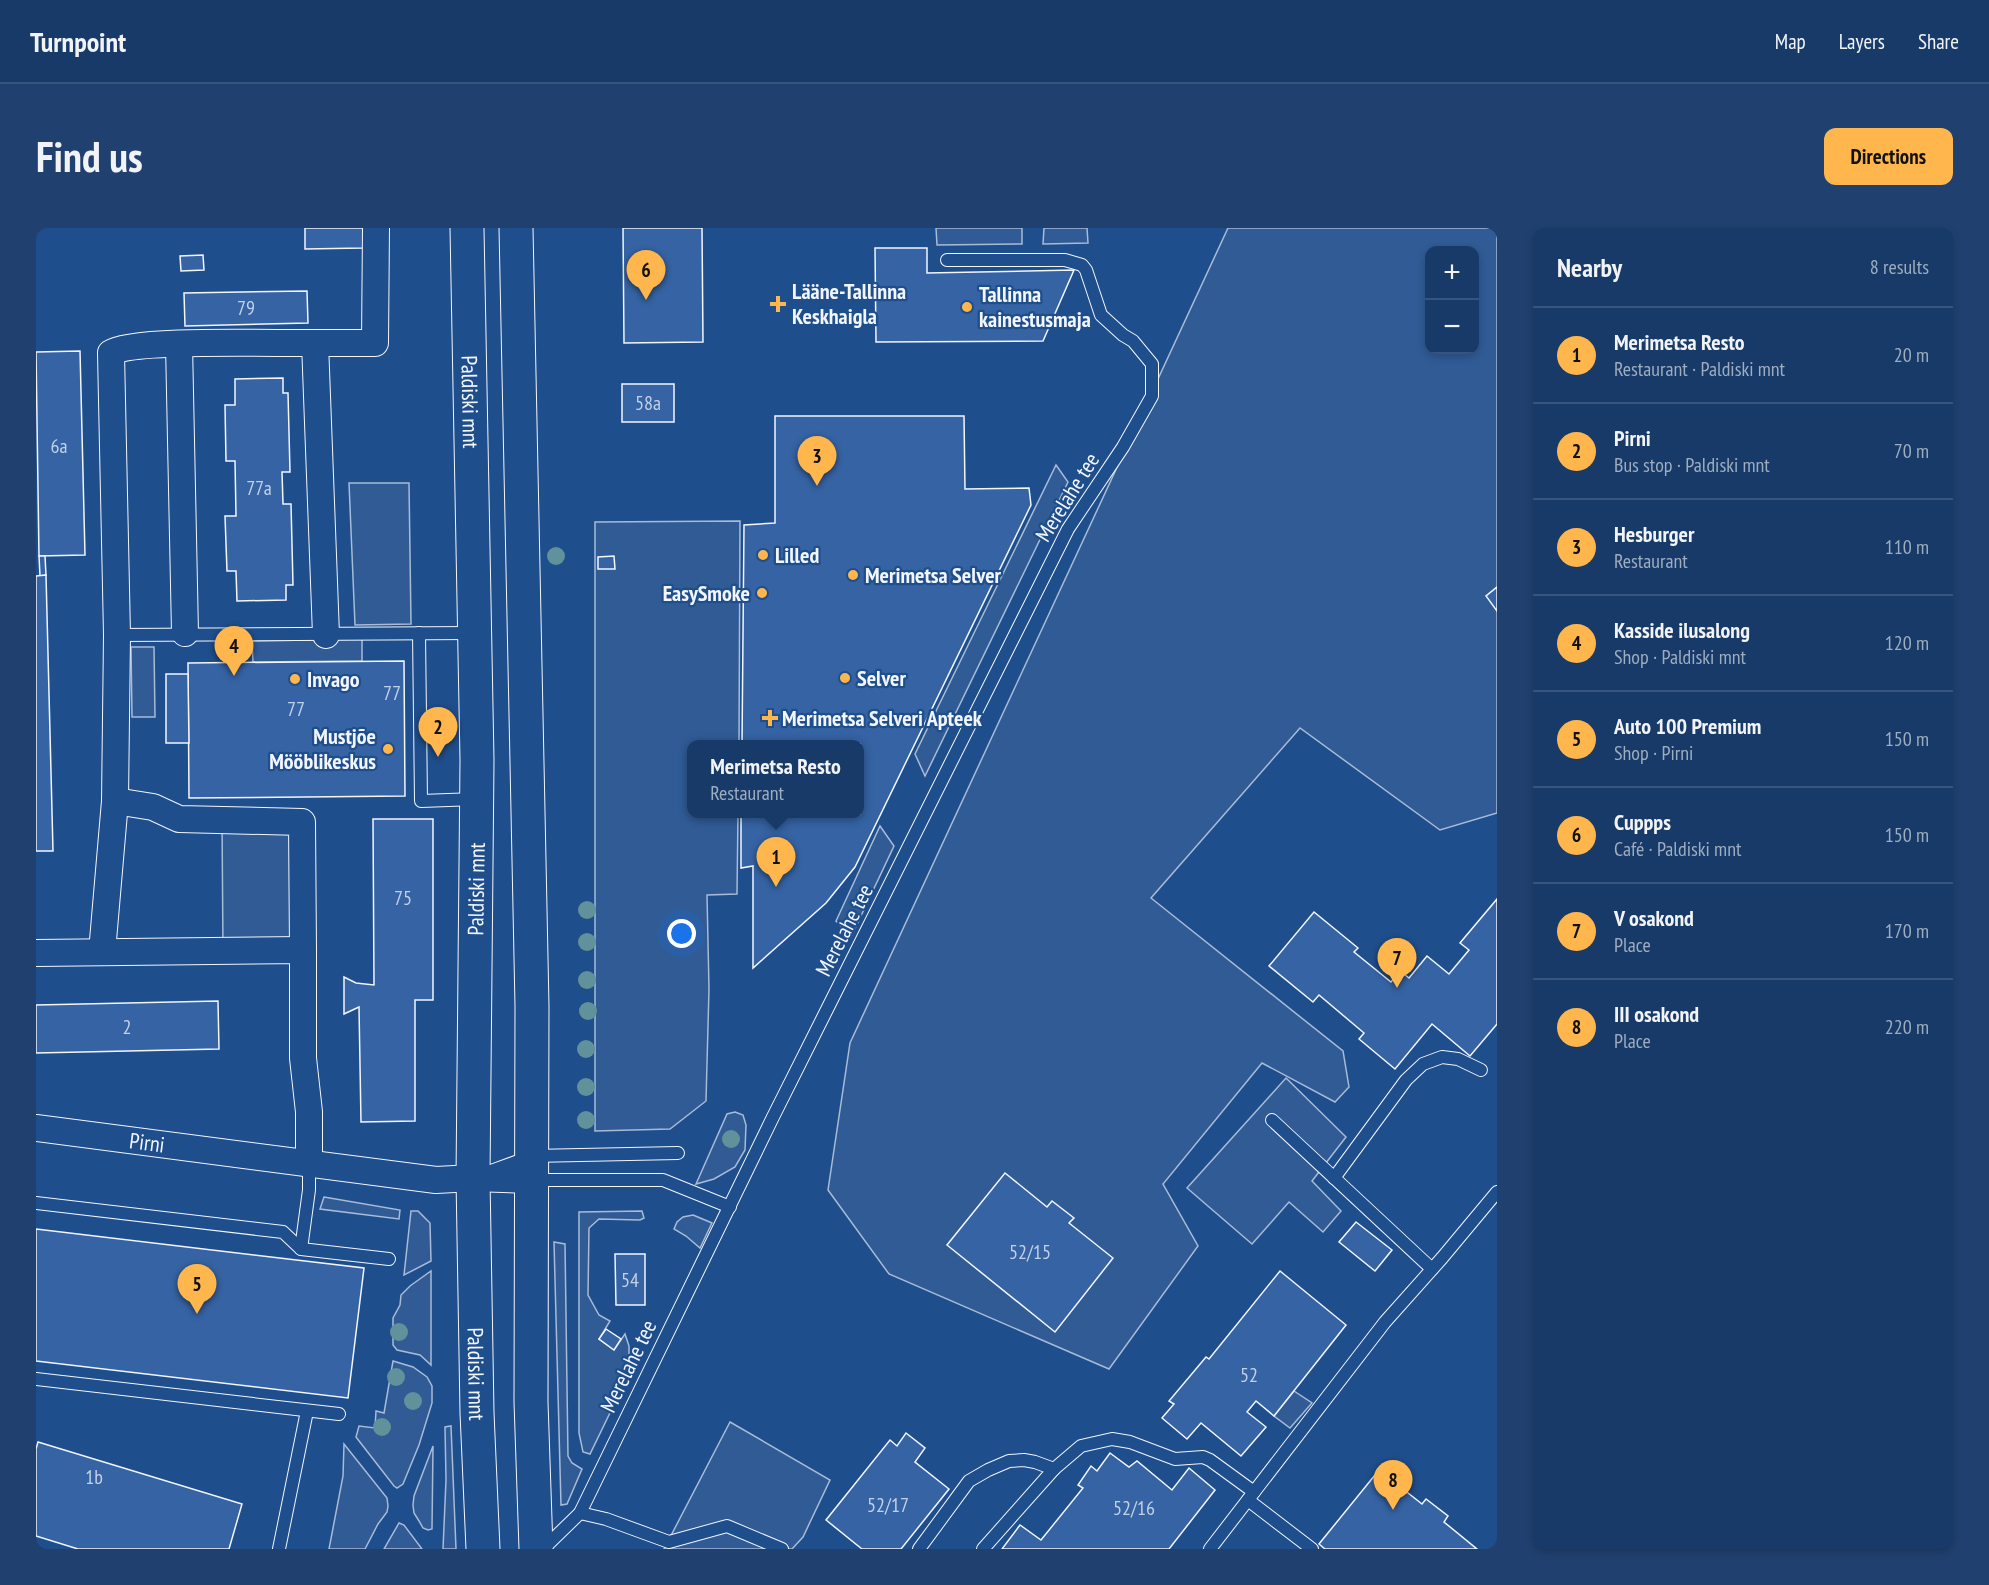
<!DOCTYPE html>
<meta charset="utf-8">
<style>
:root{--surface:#173a69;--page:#20416f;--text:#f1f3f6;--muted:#9eadc0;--line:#36547d;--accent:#ffb74d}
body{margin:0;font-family:"PT Sans Narrow",sans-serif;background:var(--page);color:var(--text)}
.controls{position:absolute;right:18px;top:18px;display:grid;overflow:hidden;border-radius:12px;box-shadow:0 3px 9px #0003}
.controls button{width:54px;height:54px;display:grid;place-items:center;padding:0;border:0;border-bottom:2px solid var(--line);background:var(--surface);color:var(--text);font:30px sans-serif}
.you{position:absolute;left:646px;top:706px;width:21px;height:21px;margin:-15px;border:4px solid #fff;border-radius:50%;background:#1a73e8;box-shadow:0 0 0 9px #1a73e833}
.badge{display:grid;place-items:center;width:39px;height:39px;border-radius:50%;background:var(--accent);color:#111;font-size:20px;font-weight:700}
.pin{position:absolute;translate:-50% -50px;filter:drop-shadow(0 2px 3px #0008)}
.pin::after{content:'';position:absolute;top:32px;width:21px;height:18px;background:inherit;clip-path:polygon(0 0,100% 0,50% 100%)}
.popup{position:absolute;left:651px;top:512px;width:177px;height:78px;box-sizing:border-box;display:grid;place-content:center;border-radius:12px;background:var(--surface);filter:drop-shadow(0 2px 4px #0005);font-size:20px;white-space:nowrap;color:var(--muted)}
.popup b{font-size:22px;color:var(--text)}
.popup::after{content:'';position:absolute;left:50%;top:100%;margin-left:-12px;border:12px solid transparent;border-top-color:var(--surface)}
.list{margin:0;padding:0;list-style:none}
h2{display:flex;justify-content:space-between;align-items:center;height:78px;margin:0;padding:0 24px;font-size:26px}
h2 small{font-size:20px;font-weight:400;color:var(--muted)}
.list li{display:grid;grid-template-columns:39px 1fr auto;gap:18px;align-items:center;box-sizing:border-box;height:96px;padding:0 24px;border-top:2px solid var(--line)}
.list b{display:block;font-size:22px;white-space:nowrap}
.list p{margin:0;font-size:20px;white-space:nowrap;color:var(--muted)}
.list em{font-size:20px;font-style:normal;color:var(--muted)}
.map{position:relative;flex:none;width:1461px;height:1321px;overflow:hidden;border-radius:12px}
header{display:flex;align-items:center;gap:36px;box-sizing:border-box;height:84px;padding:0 30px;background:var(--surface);border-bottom:2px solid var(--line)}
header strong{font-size:28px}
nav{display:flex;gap:33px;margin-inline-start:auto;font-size:21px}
.intro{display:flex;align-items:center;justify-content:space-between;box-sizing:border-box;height:144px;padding:0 36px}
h1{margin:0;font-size:42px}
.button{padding:15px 27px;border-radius:12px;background:var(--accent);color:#111;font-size:21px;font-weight:700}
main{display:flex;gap:36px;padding:0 36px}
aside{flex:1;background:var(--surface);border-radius:12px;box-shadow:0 3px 9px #0003}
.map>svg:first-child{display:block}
.built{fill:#305b95;stroke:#a8bbd7;stroke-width:1.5;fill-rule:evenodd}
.building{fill:#3563a3;stroke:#f2f6ff;stroke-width:1.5}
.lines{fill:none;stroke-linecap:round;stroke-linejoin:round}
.service-casing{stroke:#f2f6ff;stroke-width:14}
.minor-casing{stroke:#f2f6ff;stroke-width:28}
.primary-casing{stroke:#f2f6ff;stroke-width:35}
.service{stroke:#1f4e8c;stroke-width:12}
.minor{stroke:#1f4e8c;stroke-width:26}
.primary{stroke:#1f4e8c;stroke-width:33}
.tree{fill:#61919a}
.poi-dot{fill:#ffb74d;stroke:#1f4e8c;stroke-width:2}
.labels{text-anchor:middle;stroke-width:4.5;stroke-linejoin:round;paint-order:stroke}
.number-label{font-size:20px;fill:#c3d1e8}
.poi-label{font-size:22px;font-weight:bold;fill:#f2f6ff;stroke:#1f4e8c;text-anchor:start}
.street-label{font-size:22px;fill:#f2f6ff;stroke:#1f4e8c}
</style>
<header>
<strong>Turnpoint</strong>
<nav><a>Map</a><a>Layers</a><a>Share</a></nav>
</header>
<div class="intro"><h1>Find us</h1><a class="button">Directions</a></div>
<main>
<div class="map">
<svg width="1461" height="1321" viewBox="0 0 1461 1321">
<rect width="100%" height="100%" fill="#1f4e8c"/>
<g class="built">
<path d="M900 0H986V16L901 17Z"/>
<path d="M1008 0H1051L1052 15 1007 16Z"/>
<path d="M1192 0H1461V585L1404 602 1264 500 1115 670 1307 823 1313 859 1299 874 1226 835 1127 956 1162 1018 1073 1141 853 1046 792 962 814 815ZM1394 22H1438V122H1394Z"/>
<path d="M1020 237 1032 254 889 548 879 526Z"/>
<path d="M313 255H373L375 396 319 397Z"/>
<path d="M704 293 703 516H656V586H702L701 666 671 667 673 761 670 873 634 901 559 903V294Z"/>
<path d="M326 411V433L217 434 216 413Z"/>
<path d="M95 419H118L119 489H96Z"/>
<path d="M186 592 266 594 267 722 187 723Z"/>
<path d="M844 598 858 618 815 709 800 693Z"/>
<path d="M1250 850 1310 909 1276 953 1305 983 1287 1004 1253 974 1216 1016 1151 960Z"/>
<path d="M699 884 707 887 710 897 709 922 699 939 678 951 660 956 691 886Z"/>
<path d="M288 969 364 982 363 991 284 981Z"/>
<path d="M375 983H382L394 995 395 1033 368 1047Z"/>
<path d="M606 983 608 990 604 992 563 991 553 1000 552 1067 563 1087 574 1093 563 1111 578 1122 589 1106 593 1118V1127L586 1160 554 1226 547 1224 543 1205V984Z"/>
<path d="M657 987 676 995 664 1020 650 1008 638 1001 641 994 647 989Z"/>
<path d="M518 1014 529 1016 532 1228 536 1235 546 1241 531 1276 525 1277Z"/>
<path d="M395 1043V1137L384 1127 361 1122 357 1117V1090L364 1077 365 1067 374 1058Z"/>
<path d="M357 1133 377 1139 391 1149 396 1158V1175L383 1217 367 1256 361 1260 358 1258 320 1209 323 1198 339 1200 340 1183 348 1185Z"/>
<path d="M1258 1163 1276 1175 1254 1200 1238 1188Z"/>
<path d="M694 1194 794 1252 767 1309 756 1321H628Z"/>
<path d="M415 1198 420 1321H407L410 1252 409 1199Z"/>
<path d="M308 1216 351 1270 352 1278 351 1284 342 1296 329 1321H293L307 1248Z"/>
<path d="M397 1218 396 1301 392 1302 387 1300 383 1293 378 1285 377 1277 378 1268Z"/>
<path d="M363 1295 368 1297 386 1321H348Z"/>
</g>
<g class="building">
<path d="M269 0H327V20L269 21Z"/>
<path d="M587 0H666L667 114 588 115Z"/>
<path d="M839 20H891V45L1038 42 1007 113 840 114Z"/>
<path d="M167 27 168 42 145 43 144 28Z"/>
<path d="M271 63 272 95 149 98 148 65Z"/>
<path d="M44 123 49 327 3 328 0 124Z"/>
<path d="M247 150V165H252L254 244H246L247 276H255L257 357H250V372L201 373 200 343H191L189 288H200L199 233H190L189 177H199V151Z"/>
<rect x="586" y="156" width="52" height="38"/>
<path d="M739 188H928L929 261 993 260 995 277 819 639 790 675 717 740V638L705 640V586H824V516H706L708 297 739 295Z"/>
<path d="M3 328H9L10 347 4 348Z"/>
<path d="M578 328 579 341H562V329Z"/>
<path d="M10 347 17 623H0V348Z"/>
<path d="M1461 359V383L1450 368Z"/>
<path d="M368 433 369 568 153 570 152 435Z"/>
<path d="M130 446H152L153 515H130Z"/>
<path d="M337 591H397V772H379V893L325 894 323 779 308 786V749L320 755 338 757Z"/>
<path d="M1461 671V796L1434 828 1396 796 1359 841 1323 811 1328 805 1283 767 1277 774 1233 738 1278 684 1322 720 1318 724 1355 754 1364 743 1373 750 1391 728 1413 746 1433 722 1424 715Z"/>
<path d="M182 773 183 821 0 825V777Z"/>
<path d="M969 945 1011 979 1016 973 1038 990 1033 995 1077 1030 1019 1104 911 1017Z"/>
<path d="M1320 994 1356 1022 1339 1043 1303 1014Z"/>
<path d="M0 1001 328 1040 312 1170 0 1133Z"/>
<path d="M579 1026H609V1077H580Z"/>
<path d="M1244 1043 1310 1097 1238 1188 1220 1173 1211 1184 1230 1199 1205 1228 1165 1195 1151 1211 1126 1190 1138 1176 1133 1173 1170 1129 1173 1131Z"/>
<path d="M570 1101 585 1111 578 1122 563 1111Z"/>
<path d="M870 1205 889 1220 879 1234 913 1261 865 1321H826L790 1292 854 1212 861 1218Z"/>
<path d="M2 1214 206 1276 193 1321H42L0 1308V1221Z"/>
<path d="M1074 1225 1093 1239 1101 1233 1136 1262 1153 1240 1179 1262 1133 1321H966L984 1297 1005 1312 1047 1260 1042 1257 1055 1238 1061 1243Z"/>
<path d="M1343 1242 1386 1276 1390 1271 1412 1288 1408 1294 1441 1321H1289L1283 1316Z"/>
</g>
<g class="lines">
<g class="service-casing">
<g id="service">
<path d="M383 405 385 573 440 571"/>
<path d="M81 407 437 405"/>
<path d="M1236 892 1396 1041"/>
<path d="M455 943 496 928 642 925"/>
<path d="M1298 950 1370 852 1387 836 1406 829 1422 831 1445 842"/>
<path d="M497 952H627L694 979"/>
<path d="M0 975 247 1004 265 1021 353 1031"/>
<path d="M265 1021 273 962V936"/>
<path d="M0 1151 303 1186"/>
<path d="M1212 1272 1276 1321"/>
<path d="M544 1285 570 1291 633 1314 691 1298 746 1321"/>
<path d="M243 1321 271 1183"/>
<path d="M507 1321 544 1285 737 889 1032 301 1087 219 1116 168V136L1097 113 1087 107 1065 87 1050 42 1046 37 1029 32H911"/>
<path d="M883 1321 933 1253 952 1242 973 1233 988 1232 999 1234 1018 1241"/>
<path d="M947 1321 1018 1241 1045 1218 1076 1211 1094 1214 1139 1231 1167 1229 1174 1232 1218 1264"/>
<path d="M1174 1321 1349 1094 1406 1030 1461 964"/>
</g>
</g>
<g class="minor-casing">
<g id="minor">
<path d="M279 115H339L340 0"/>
<path d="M143 116 149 405"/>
<path d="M79 573 117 579 143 591 266 594 267 722"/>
<path d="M66 724 79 573 81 407 75 125C95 110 245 116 279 115L290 407"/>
<path d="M0 725 267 722V830L273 884V936"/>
<path id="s1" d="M0 900 400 952 437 950 496 952"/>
</g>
</g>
<g class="primary-casing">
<g id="primary">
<path id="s2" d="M431 0 441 532 437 950 441 1185 447 1321"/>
<path d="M480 0 496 778 495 1174 500 1321"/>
</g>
</g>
<use href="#service" class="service"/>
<use href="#minor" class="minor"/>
<use href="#primary" class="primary"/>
</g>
<g class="tree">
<circle cx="520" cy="328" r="9"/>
<circle cx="551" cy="682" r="9"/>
<circle cx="551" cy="714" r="9"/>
<circle cx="551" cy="752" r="9"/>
<circle cx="552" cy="783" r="9"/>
<circle cx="550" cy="821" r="9"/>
<circle cx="550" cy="859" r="9"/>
<circle cx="550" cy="892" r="9"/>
<circle cx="695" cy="911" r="9"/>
<circle cx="363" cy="1104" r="9"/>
<circle cx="360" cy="1149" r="9"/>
<circle cx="377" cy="1173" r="9"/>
<circle cx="346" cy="1199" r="9"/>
</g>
<g class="poi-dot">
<path d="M739 67h6v6h6v6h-6v6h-6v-6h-6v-6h6z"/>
<circle cx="931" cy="79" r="6"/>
<circle cx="727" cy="327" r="6"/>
<circle cx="817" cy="347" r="6"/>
<circle cx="726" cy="365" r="6"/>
<circle cx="809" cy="450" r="6"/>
<circle cx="259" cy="451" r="6"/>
<path d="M731 481h6v6h6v6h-6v6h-6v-6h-6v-6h6z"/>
<circle cx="352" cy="521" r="6"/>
</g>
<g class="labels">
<g class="number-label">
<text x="210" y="87">79</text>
<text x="612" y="182">58a</text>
<text x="23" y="225">6a</text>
<text x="223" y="267">77a</text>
<text x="356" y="472">77</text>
<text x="260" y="488">77</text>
<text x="367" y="677">75</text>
<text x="91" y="806">2</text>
<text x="994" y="1031">52/15</text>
<text x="594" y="1059">54</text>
<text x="1213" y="1154">52</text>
<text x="58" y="1256">1b</text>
<text x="852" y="1284">52/17</text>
<text x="1098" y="1287">52/16</text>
</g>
<g class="poi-label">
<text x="756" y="71">Lääne-Tallinna<tspan x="756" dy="25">Keskhaigla</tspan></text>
<text x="943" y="74">Tallinna<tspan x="943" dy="25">kainestusmaja</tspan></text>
<text x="739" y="335">Lilled</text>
<text x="829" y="355">Merimetsa Selver</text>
<text x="714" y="373" text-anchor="end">EasySmoke</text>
<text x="821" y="458">Selver</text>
<text x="271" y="459">Invago</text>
<text x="746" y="498">Merimetsa Selveri Apteek</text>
<text x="340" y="516" text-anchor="end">Mustjõe<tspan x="340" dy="25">Mööblikeskus</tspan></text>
</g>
<g class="street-label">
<text dy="8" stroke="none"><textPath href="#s2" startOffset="174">Paldiski mnt</textPath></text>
<text transform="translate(1031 269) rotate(-58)" y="8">Merelahe tee</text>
<text transform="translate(440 661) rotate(-89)" y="8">Paldiski mnt</text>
<text transform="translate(808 702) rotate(-63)" y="8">Merelahe tee</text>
<text dy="8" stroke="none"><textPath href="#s1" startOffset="112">Pirni</textPath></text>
<text transform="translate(592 1138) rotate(-64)" y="8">Merelahe tee</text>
<text dy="8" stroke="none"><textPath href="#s2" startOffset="1146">Paldiski mnt</textPath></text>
</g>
</g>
</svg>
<div class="controls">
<button>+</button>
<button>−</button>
</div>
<div class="you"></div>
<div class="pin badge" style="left:740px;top:659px">1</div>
<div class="popup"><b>Merimetsa Resto</b>Restaurant</div>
<div class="pin badge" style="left:402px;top:529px">2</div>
<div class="pin badge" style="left:781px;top:258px">3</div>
<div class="pin badge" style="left:198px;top:448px">4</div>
<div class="pin badge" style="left:161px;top:1086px">5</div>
<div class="pin badge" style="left:610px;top:72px">6</div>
<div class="pin badge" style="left:1361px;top:760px">7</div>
<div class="pin badge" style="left:1357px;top:1282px">8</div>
</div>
<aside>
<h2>Nearby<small>8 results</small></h2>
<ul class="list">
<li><span class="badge">1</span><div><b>Merimetsa Resto</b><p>Restaurant · Paldiski mnt</p></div><em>20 m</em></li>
<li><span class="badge">2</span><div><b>Pirni</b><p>Bus stop · Paldiski mnt</p></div><em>70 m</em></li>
<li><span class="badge">3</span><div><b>Hesburger</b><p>Restaurant</p></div><em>110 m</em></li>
<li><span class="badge">4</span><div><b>Kasside ilusalong</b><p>Shop · Paldiski mnt</p></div><em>120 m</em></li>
<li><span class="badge">5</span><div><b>Auto 100 Premium</b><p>Shop · Pirni</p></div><em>150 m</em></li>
<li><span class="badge">6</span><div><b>Cuppps</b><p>Café · Paldiski mnt</p></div><em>150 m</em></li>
<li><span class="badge">7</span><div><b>V osakond</b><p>Place</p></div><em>170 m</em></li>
<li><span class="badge">8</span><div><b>III osakond</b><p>Place</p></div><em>220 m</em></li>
</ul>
</aside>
</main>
